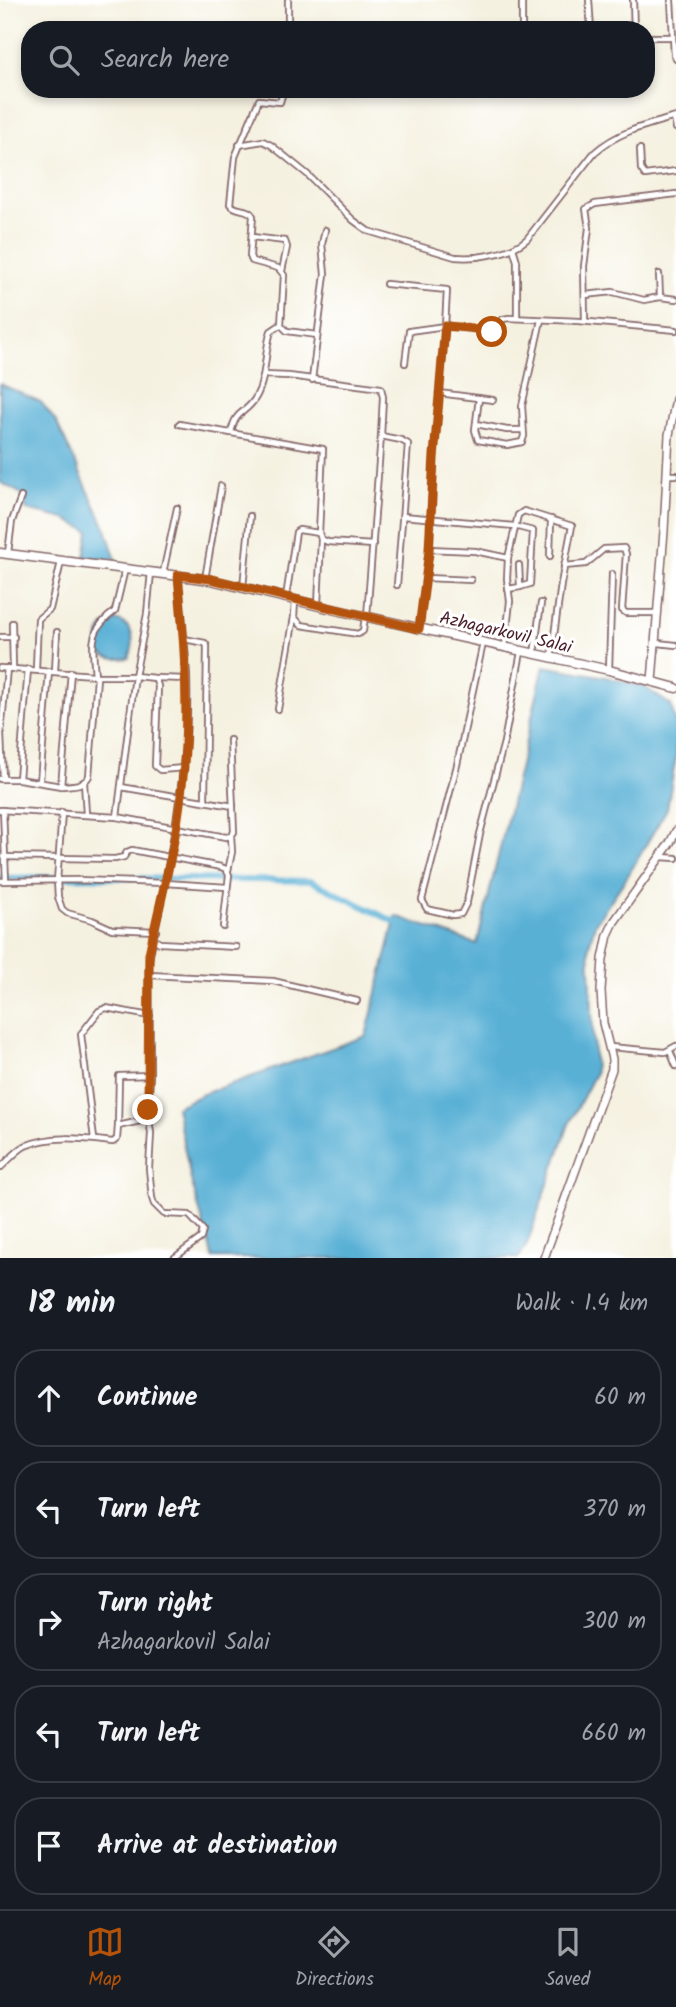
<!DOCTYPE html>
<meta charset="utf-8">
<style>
:root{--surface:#171b24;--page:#20242c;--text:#f1f3f6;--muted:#9ea1a6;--line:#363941;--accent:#b45309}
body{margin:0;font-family:Kalam,sans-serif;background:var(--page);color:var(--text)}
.stop{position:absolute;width:21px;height:21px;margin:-16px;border:5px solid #b45309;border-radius:50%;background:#fff}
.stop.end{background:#b45309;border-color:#fff;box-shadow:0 2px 7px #0008}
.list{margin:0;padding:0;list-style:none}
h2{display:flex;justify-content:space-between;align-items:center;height:91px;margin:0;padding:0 28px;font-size:30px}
h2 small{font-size:23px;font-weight:400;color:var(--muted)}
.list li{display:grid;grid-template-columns:46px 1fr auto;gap:21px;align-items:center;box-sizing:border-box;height:98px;margin:0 14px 14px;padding:0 14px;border:2px solid var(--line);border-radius:28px}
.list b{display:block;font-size:26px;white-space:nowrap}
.list p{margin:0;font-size:23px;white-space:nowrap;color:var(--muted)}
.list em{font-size:23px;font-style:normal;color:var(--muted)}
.icon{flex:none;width:38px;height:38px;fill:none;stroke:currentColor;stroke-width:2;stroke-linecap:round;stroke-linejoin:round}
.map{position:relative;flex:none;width:676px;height:1258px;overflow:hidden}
.search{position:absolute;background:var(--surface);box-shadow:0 4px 10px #0003;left:21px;right:21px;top:21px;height:77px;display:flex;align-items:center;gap:18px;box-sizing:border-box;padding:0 24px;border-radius:28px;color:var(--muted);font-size:26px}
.sheet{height:651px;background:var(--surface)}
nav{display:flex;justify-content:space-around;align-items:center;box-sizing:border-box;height:98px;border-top:2px solid var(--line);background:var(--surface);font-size:19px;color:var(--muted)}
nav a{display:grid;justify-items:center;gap:4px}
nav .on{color:var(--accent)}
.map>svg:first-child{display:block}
.water{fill:#58b0d5;stroke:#516880;stroke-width:2}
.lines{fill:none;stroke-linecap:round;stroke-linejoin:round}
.canal{stroke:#58b0d5;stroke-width:6}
.minor-casing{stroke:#86686a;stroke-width:8}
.secondary-casing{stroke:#86686a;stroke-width:10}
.primary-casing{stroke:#86686a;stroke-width:11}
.minor{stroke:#fff;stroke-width:4.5}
.secondary{stroke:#fff;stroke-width:7}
.primary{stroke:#fff;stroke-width:8}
.route{stroke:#b45309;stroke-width:9}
.labels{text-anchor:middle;stroke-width:6;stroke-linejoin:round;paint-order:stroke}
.street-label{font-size:18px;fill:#4a1f2b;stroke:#fff}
</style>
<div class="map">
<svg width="676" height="1258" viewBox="0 0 676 1258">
<rect width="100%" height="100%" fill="#fff"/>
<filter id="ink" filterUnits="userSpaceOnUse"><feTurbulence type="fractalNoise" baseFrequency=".0143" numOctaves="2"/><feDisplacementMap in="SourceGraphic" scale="14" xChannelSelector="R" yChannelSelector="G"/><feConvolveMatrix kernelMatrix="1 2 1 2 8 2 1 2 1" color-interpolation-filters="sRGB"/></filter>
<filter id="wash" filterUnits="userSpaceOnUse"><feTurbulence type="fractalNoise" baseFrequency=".00686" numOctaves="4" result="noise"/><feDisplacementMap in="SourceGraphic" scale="28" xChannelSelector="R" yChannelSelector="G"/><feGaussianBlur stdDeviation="1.57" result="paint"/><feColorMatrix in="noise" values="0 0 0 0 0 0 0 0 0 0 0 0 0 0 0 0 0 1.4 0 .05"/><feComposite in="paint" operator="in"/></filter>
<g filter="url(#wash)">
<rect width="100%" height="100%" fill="#f5f1e0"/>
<g class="water">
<path d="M0 384 41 402 57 423 106 529 116 560 85 557 89 531 65 519 26 510 25 496 0 482Z"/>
<path d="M114 620C134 623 136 642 129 658 116 660 108 660 98 651 98 635 99 626 114 620Z"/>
<path d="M544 666 606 677 644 687 671 705 676 726V757L667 809 629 874 595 924 589 946 595 1074 569 1124 526 1247 518 1258H213L191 1180 176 1107 203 1094 366 1036 396 916 477 944Z"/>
</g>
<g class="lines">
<path class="canal" d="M0 878 76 877 311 881 401 925"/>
</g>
</g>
<g filter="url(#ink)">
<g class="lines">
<g class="minor-casing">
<g id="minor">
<path d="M522 0V30"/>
<path d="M589 0 591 30"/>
<path d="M633 0 634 30"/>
<path d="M671 0 674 55 676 59"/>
<path d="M288 30V0"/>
<path d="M646 37H672"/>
<path d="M284 89 280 102 259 100 235 157 230 204C236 212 248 207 253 216L250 256 252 261 278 268 284 275 281 325 287 331 317 335"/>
<path d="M674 118 676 128"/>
<path d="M239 145 263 141 271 145 307 174 353 220 368 231 455 257C477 259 510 254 527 239L594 153C617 132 646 125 676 117"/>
<path d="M640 149 641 169 645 175 676 171"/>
<path d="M252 237 285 241 287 247 282 271"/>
<path d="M513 248 517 261V318"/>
<path d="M659 274 660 297"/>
<path d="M386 284 447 290 445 326 409 331 405 363"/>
<path d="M585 295 613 292 644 300 660 297 676 299"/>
<path d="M585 321 584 266 589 228 586 209 595 204 676 194"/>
<path d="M264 375 289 376 381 388 383 397 381 436 367 616"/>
<path d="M312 380 325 274 322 244 325 230"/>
<path d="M439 393 493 400"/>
<path d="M479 398 475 430 478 440 507 445 522 442 524 436 522 406 541 320"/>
<path d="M179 424 323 449 319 533 321 539 328 542 373 545"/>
<path d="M476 424 507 430H523"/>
<path d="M231 433C236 408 246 415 256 397 267 377 264 353 271 331L280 325"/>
<path d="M381 436 401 440 408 444 397 585"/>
<path d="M667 475H676"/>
<path d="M403 516 514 526 533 531 530 584 520 587"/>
<path d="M429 549 475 551 508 558"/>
<path d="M8 553 12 521 21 497"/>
<path d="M550 556 551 519"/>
<path d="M564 566 586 564 604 549 624 548 626 554 622 610 626 613H658"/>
<path d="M125 569 115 611C87 632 93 645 95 676H135L155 678 158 686 155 766 160 770 184 768"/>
<path d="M151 572 147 614 135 676 117 817 226 837 231 836 234 832 230 740"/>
<path d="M163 573 177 508"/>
<path d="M426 578 471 580"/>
<path d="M205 579 221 486"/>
<path d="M243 587 250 516"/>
<path d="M508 589 520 587 519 565"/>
<path d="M286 597 296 532 299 530 319 533"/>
<path d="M295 601 294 617 301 625 358 634 363 631 365 617"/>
<path d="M318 605 321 539"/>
<path d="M12 623 13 668"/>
<path d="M419 629 429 552 434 457 445 326 496 331 503 319 509 318 579 321 676 330"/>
<path d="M0 637H14"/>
<path d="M184 639 205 643 207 646 205 801"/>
<path d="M483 643 457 765 422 900 427 909 453 915 461 914 467 902 480 834 504 742 521 652"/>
<path d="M657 643 676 645"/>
<path d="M505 647 510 601 507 579 508 558 518 515 524 511 572 526 561 584 551 658"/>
<path d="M534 654 541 603"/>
<path d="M0 668 93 675 97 678 89 776C84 786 72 785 61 786"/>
<path d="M36 669 38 619 50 609 61 562"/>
<path d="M609 670 612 574"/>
<path d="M55 671 57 632"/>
<path d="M156 678 187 679"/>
<path d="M278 709 294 617"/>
<path d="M0 779H19L61 786 71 672"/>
<path d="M3 779 1 734 7 668"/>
<path d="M19 779 28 669"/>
<path d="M40 782 49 671"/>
<path d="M84 782 86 814"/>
<path d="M121 787 233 806"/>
<path d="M0 810 117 817"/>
<path d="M3 810 6 881"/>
<path d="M62 812 57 881 58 897 62 909 67 913 92 920 112 929 156 931"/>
<path d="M4 857 115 859 124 857 127 852 132 850 221 867 226 869 229 875 223 927"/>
<path d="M661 857 676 858"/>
<path d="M228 871 232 852 231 836"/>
<path d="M0 881 78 880 165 883C179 815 189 747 187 677 185 643 181 609 178 575"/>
<path d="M227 887 165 883 153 939 160 943 236 947"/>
<path d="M153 939 149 960 150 1075 148 1113 151 1133 149 1168 152 1198 154 1204 164 1214 189 1215 203 1230 201 1238 174 1258"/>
<path d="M149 975 273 981 357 1001"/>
<path d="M610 1047 665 1052 676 1046"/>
<path d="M670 1051 676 1066"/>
<path d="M118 1126 119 1076 150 1075"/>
<path d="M94 1139 81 1034 99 1011 106 1008 150 1016"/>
<path d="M0 1168C8 1161 16 1151 25 1146 52 1134 85 1139 113 1142L117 1139 118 1126 149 1119"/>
</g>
</g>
<g class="secondary-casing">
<g id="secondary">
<path d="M652 681 664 531 669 435 676 399"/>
<path d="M544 1258 612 1069V1059L603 1023 601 991 603 959 608 935 614 922 670 843 676 831"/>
</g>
</g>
<g class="primary-casing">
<path id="primary" d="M0 553 211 580 336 610 609 670 676 688"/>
</g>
<use href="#minor" class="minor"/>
<use href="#secondary" class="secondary"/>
<use href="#primary" class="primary"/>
</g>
</g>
<g class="lines" filter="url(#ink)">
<path class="route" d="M148 1110 149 954C160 901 175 849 181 795 190 722 185 649 178 575L211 579 419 629 429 552 434 457 445 326 471 328 492 332"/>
</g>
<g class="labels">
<g class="street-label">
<text transform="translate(506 632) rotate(13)" y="6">Azhagarkovil Salai</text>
</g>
</g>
</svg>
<div class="stop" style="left:492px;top:332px"></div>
<div class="stop end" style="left:148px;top:1110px"></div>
<div class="search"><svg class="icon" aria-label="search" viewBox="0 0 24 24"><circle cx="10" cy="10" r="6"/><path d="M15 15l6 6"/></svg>Search here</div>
</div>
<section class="sheet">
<h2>18 min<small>Walk · 1.4 km</small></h2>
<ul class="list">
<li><svg class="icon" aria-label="ahead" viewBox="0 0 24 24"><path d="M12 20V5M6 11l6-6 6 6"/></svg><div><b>Continue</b></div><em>60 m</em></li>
<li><svg class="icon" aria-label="left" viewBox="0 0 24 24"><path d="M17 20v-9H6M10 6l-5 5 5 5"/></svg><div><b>Turn left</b></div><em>370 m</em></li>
<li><svg class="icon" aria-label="right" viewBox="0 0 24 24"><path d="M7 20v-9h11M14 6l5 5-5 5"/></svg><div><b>Turn right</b><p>Azhagarkovil Salai</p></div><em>300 m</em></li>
<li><svg class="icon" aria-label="left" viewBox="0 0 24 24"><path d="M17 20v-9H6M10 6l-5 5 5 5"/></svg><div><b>Turn left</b></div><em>660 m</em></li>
<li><svg class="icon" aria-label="arrive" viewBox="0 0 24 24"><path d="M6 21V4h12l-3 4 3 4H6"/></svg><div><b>Arrive at destination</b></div></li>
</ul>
</section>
<nav>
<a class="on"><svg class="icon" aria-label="map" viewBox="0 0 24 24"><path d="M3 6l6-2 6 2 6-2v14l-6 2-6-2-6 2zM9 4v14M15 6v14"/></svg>Map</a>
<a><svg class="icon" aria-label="directions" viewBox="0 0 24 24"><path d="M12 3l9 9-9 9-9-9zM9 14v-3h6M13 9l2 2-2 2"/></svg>Directions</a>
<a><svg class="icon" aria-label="saved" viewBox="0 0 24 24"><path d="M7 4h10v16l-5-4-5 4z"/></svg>Saved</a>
</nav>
